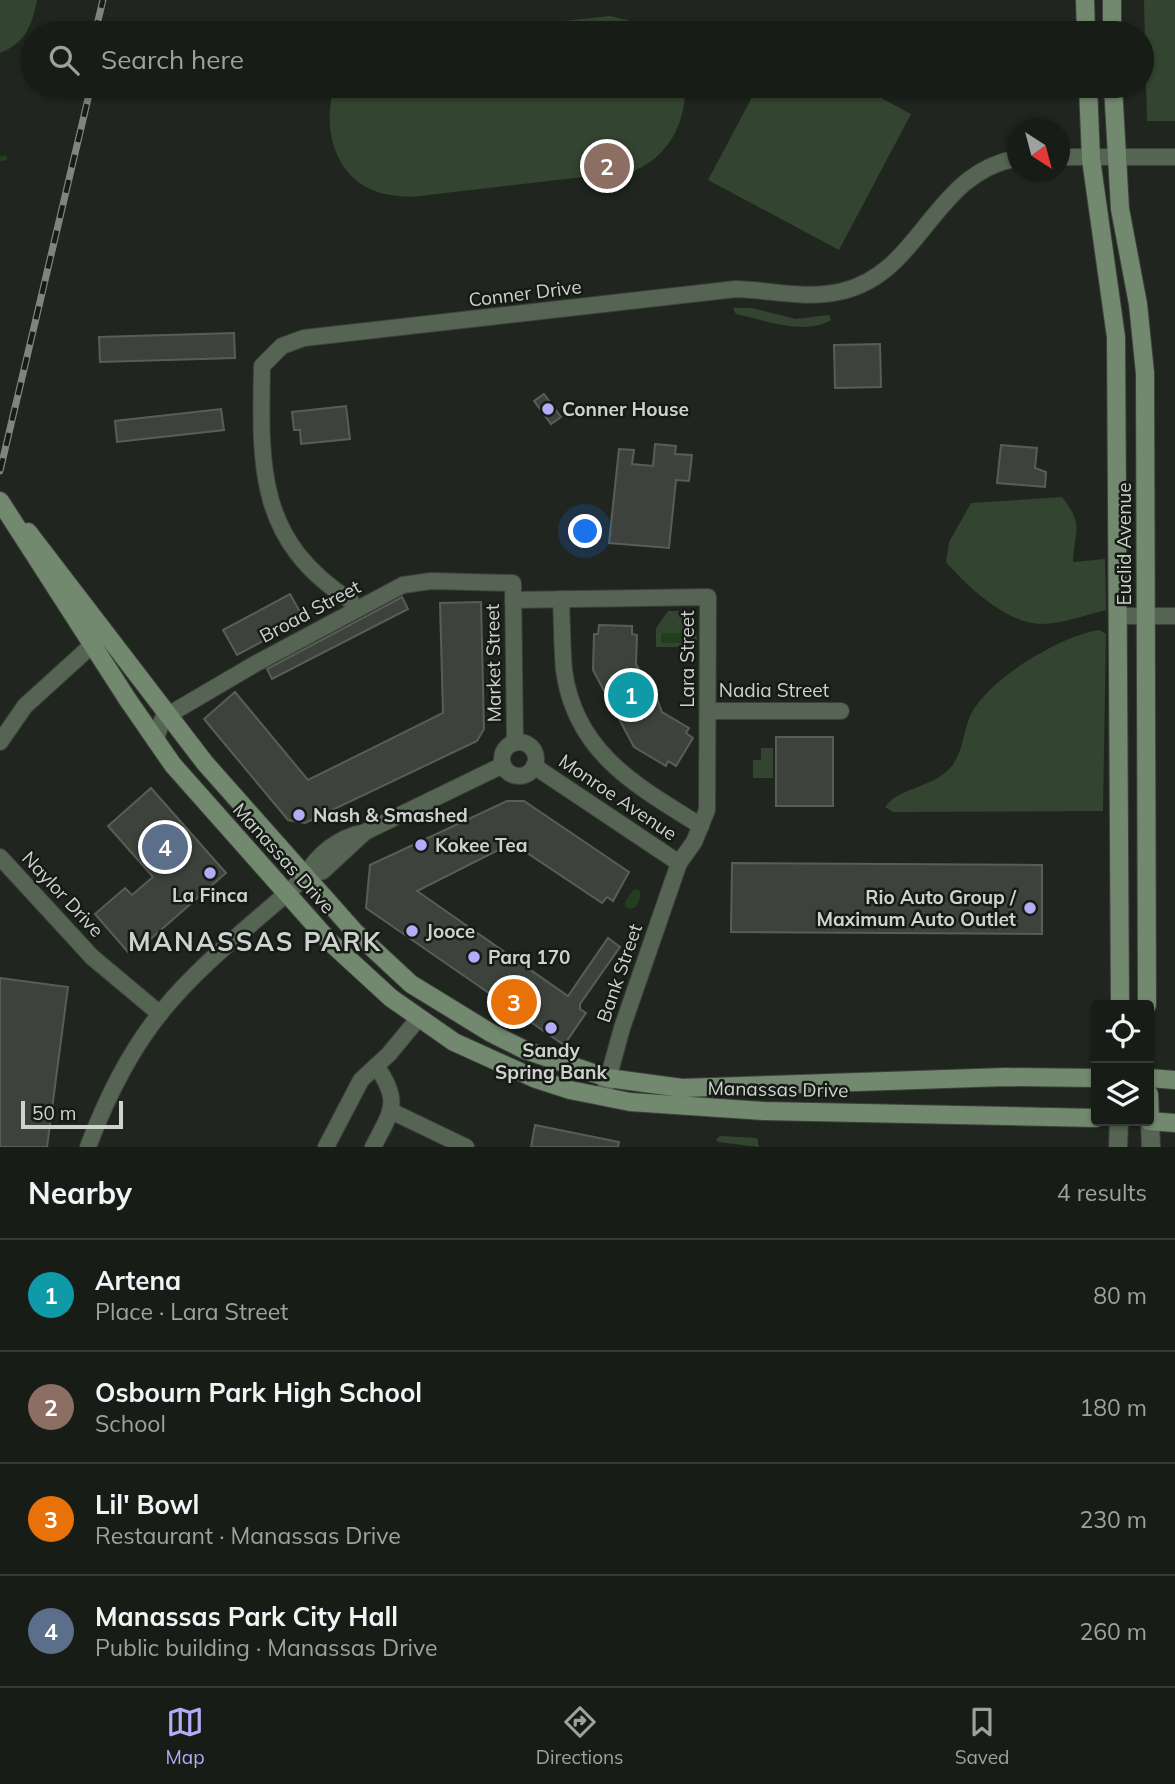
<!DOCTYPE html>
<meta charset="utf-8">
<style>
:root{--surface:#181c17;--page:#252924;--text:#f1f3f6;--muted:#9fa1a1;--line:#363a36;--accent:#b7abf8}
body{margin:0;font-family:Mulish,sans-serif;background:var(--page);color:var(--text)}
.controls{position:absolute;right:21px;bottom:21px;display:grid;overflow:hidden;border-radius:7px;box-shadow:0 2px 5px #0004}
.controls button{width:63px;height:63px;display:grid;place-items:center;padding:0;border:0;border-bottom:2px solid var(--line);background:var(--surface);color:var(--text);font:35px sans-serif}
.compass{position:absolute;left:1007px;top:119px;width:63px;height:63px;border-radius:50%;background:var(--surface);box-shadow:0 2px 5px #0004;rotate:144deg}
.scale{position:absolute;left:21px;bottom:18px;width:102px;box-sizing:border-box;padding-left:7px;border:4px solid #cfd3cf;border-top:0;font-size:19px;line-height:24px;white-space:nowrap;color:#cfd3cf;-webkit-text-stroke:5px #161b16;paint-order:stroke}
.you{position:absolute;left:586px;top:532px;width:24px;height:24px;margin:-18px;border:5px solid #fff;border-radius:50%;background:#1a73e8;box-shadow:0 0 0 10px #1a73e833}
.badge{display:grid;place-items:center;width:46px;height:46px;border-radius:50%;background:var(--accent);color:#fff;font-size:23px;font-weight:700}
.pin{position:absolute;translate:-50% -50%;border:4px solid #fff;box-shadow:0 2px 7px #0006}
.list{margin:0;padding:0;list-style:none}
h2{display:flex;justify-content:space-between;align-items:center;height:91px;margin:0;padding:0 28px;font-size:30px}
h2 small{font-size:23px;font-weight:400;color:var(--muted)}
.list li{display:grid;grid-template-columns:46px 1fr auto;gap:21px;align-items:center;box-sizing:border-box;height:112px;padding:0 28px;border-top:2px solid var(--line)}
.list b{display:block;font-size:26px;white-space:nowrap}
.list p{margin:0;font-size:23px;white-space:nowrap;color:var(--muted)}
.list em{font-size:23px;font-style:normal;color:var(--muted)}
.icon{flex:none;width:38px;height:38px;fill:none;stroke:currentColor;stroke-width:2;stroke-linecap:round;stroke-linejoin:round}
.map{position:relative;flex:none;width:1175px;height:1147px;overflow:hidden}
.search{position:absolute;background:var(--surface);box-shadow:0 2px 5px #0004;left:21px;right:21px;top:21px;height:77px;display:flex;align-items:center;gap:18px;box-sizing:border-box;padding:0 24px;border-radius:38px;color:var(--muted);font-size:26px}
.sheet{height:539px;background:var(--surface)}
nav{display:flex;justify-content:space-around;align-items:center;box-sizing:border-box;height:98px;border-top:2px solid var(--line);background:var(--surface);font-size:19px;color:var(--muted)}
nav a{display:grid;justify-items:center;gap:4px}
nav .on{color:var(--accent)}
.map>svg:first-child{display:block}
.green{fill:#334430}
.water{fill:#223f1d}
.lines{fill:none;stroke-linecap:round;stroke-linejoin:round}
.stream{stroke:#223f1d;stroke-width:4.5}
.building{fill:#3d433c;stroke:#585e57;stroke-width:2}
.minor-casing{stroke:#3c413b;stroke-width:18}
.tertiary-casing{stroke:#3c413b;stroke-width:20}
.secondary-casing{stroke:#3c413b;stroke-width:20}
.minor{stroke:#566454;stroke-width:16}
.tertiary{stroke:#566454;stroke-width:18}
.secondary{stroke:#73896f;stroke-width:18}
.rail-casing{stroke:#80847f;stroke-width:7}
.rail{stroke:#161b16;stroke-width:4.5;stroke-dasharray:13;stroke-linecap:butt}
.poi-dot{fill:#b7abf8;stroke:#161b16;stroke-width:2.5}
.labels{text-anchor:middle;stroke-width:5;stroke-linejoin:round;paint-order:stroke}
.street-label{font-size:19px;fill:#cfd3cf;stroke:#161b16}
.poi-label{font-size:19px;font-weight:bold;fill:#cfd3cf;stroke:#161b16;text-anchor:start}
.district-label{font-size:26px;font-weight:bold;letter-spacing:2px;fill:#cfd3cf;stroke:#161b16}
</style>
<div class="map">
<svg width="1175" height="1147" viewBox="0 0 1175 1147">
<rect width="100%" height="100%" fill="#20251f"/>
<g class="green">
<path d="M0 0H37C32 26 25 43 0 53Z"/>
<path d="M1144 0H1175V121H1147Z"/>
<path d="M610 16 627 20 654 33H451Z"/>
<path d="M335 86H685C686 123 669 156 634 171L411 197C397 196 381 195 368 188 332 170 322 121 335 86Z"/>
<path d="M758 86H859L911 114 839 250 708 180Z"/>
<path d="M733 308H752L796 319 829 315 831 320C805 336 764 320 736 314Z"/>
<path d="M1062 497C1085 526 1074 530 1073 562L1105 559 1106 610C1085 615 1062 624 1041 624 1006 623 968 587 946 562L949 542 971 503Z"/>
<path d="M668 611H684L694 617 697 640H687V647H656V628Z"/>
<path d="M1099 630 1106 634 1103 811 893 812 885 807C899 787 932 788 949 769 963 755 963 731 971 714 990 678 1060 636 1099 630Z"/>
<path d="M761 748H773V778H753V760H761Z"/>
<path d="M720 1136 757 1138 759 1147 718 1142 716 1139Z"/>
</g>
<g class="water">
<rect x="661" y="633" width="22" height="10"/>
<path d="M634 889 639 890 641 896 636 907 630 909 625 906V901Z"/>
</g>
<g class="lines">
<path class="stream" d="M0 159 5 158"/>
</g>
<g class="building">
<path d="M234 333 235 358 100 362 99 337Z"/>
<path d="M880 344 881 387 835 388 834 345Z"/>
<path d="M544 394 561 417 551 424 534 401Z"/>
<path d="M346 406 350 439 301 444 300 430H294L292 412Z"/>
<path d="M221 409 224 430 117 442 115 421Z"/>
<path d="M655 444 676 446 675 454 692 455 689 481 676 480 669 548 609 543 619 449 634 450 632 464 653 466Z"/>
<path d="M1001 445 1037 448 1035 468 1046 472 1045 487 997 483Z"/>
<path d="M290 594 304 619 237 655 223 630Z"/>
<path d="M402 597 408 609 272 679 267 669Z"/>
<path d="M481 602 484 729 477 741 305 823 288 820 204 719 235 692 308 780 443 713 440 603Z"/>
<path d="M599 625 632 626V634L637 635 636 664 646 682 650 680 662 712 689 728 686 733 693 738 676 766 668 761 666 766 634 747 593 670 594 634H598Z"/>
<rect x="776" y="737" width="57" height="69"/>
<path d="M151 788 226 873 138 950 135 946 128 952 95 914 125 888 132 895 153 877 108 826Z"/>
<path d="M507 801H524L629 872 613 901 607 897 602 903 512 843 417 891 568 996 608 938 620 947 580 1004V1009L586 1013 564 1045 366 908 370 865Z"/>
<path d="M732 863 1042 865V934L731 932Z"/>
<path d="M0 978 68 987 47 1147H0Z"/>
<path d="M535 1125 619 1142 618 1147H531Z"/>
</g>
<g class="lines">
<g class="minor-casing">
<g id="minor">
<path d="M1060 157H1175"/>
<path d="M561 599C562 623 562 647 564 670 575 753 637 786 701 826"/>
<path d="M513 600 708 597 707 810 694 842 679 863 622 1028 603 1097"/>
<path d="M351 601C257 541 260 467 262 366L282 346 304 338 736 289C772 290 807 300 843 291 923 271 932 173 1018 158"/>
<path d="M1118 616H1175"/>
<path d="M708 711H841"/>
<path d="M155 741 163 718 255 664 403 585 431 581 513 583 515 743"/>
<path d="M0 742 25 706 102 636"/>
<circle cx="519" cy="759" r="17"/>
<path d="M534 766 679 863"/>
<path d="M0 857 92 957 160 1014"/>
<path d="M305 877 323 871 364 833"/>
<path d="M391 1111 466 1147"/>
<path d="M88 1147C106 1099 130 1050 163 1010 203 961 258 920 305 877 317 854 339 837 365 832L503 765"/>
<path d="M326 1147 361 1080 389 1054 418 1019"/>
<path d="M373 1147C391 1112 402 1102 376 1066"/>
</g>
</g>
<g class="tertiary-casing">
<g id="tertiary">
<path d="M1150 1121 1151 1147"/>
<path d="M1118 1147 1119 1121"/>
</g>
</g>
<g class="secondary-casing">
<g id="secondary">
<path d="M1085 0 1086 33"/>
<path d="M1112 0V33"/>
<path d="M1088 86 1091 159 1116 337 1120 1005"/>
<path d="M1113 86 1120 209 1138 304 1145 373 1147 1005"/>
<path d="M0 501 128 700 173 765 330 942 391 998 454 1042 536 1079 570 1090 630 1102 764 1111 1096 1118"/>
<path d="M28 532 205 763 354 931 411 984 491 1033 525 1050 608 1078 682 1088 1005 1077 1096 1078"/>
<path d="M1149 1078 1175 1080"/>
<path d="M1149 1094 1150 1121"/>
<path d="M1149 1121 1175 1123"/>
</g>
</g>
<use href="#minor" class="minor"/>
<use href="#tertiary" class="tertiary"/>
<use href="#secondary" class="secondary"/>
<g class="rail-casing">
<g id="rail">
<path d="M95 33 103 0"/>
<path d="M0 471 91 86"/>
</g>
</g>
<use href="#rail" class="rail"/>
</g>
<g class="poi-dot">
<circle cx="548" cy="409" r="7"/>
<circle cx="299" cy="815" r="7"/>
<circle cx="421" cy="845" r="7"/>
<circle cx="210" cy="873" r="7"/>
<circle cx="1030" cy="908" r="7"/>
<circle cx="412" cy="931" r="7"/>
<circle cx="474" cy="957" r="7"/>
<circle cx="551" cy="1028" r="7"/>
</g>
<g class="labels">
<g class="street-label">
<text transform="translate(525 293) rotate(-7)" y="7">Conner Drive</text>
<text transform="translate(1124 544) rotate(-90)" y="7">Euclid Avenue</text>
<text transform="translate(310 611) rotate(-28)" y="7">Broad Street</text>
<text transform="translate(687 659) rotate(-90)" y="7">Lara Street</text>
<text transform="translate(493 663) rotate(-91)" y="7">Market Street</text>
<text x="774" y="697">Nadia Street</text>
<text transform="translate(618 797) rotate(34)" y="7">Monroe Avenue</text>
<text transform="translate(284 858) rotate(48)" y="7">Manassas Drive</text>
<text transform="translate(63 894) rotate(47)" y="7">Naylor Drive</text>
<text transform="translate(619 973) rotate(-71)" y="7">Bank Street</text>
<text transform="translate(778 1089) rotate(1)" y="7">Manassas Drive</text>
</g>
<g class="poi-label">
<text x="562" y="416">Conner House</text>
<text x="313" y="822">Nash &amp; Smashed</text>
<text x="435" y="852">Kokee Tea</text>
<text x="210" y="902" text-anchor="middle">La Finca</text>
<text x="1016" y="904" text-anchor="end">Rio Auto Group /<tspan x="1016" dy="22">Maximum Auto Outlet</tspan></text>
<text x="426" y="938">Jooce</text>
<text x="488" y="964">Parq 170</text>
<text x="551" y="1057" text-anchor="middle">Sandy<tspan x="551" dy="22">Spring Bank</tspan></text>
</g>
<g class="district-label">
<text x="255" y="951">MANASSAS PARK</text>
</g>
</g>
</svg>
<div class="controls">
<button><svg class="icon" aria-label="locate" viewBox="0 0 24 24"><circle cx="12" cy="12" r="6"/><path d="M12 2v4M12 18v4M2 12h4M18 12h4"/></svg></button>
<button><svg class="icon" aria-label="layers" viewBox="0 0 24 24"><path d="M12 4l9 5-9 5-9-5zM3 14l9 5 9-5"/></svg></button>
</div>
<svg class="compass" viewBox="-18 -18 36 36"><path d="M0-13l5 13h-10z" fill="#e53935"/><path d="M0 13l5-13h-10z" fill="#9fa1a1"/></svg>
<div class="scale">50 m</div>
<div class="you"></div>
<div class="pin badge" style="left:631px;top:695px;background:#0f9aa8">1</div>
<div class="pin badge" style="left:607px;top:166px;background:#8d6e63">2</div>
<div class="pin badge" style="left:514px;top:1002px;background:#e8710a">3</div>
<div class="pin badge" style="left:165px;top:847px;background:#5c6f8a">4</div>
<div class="search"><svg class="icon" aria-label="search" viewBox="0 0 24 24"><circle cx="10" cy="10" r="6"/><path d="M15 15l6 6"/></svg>Search here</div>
</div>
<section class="sheet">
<h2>Nearby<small>4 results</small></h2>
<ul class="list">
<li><span class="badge" style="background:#0f9aa8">1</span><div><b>Artena</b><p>Place · Lara Street</p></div><em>80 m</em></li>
<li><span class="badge" style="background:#8d6e63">2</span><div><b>Osbourn Park High School</b><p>School</p></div><em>180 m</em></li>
<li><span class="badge" style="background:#e8710a">3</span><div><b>Lil' Bowl</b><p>Restaurant · Manassas Drive</p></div><em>230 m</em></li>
<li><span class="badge" style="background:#5c6f8a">4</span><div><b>Manassas Park City Hall</b><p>Public building · Manassas Drive</p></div><em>260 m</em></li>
</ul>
</section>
<nav>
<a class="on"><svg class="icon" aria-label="map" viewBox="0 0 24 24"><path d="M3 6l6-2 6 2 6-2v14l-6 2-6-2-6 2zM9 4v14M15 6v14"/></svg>Map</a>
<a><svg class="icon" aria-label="directions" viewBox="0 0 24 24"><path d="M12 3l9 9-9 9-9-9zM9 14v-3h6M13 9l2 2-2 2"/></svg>Directions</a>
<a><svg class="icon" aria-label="saved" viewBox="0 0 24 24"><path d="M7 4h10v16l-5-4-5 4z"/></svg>Saved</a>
</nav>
